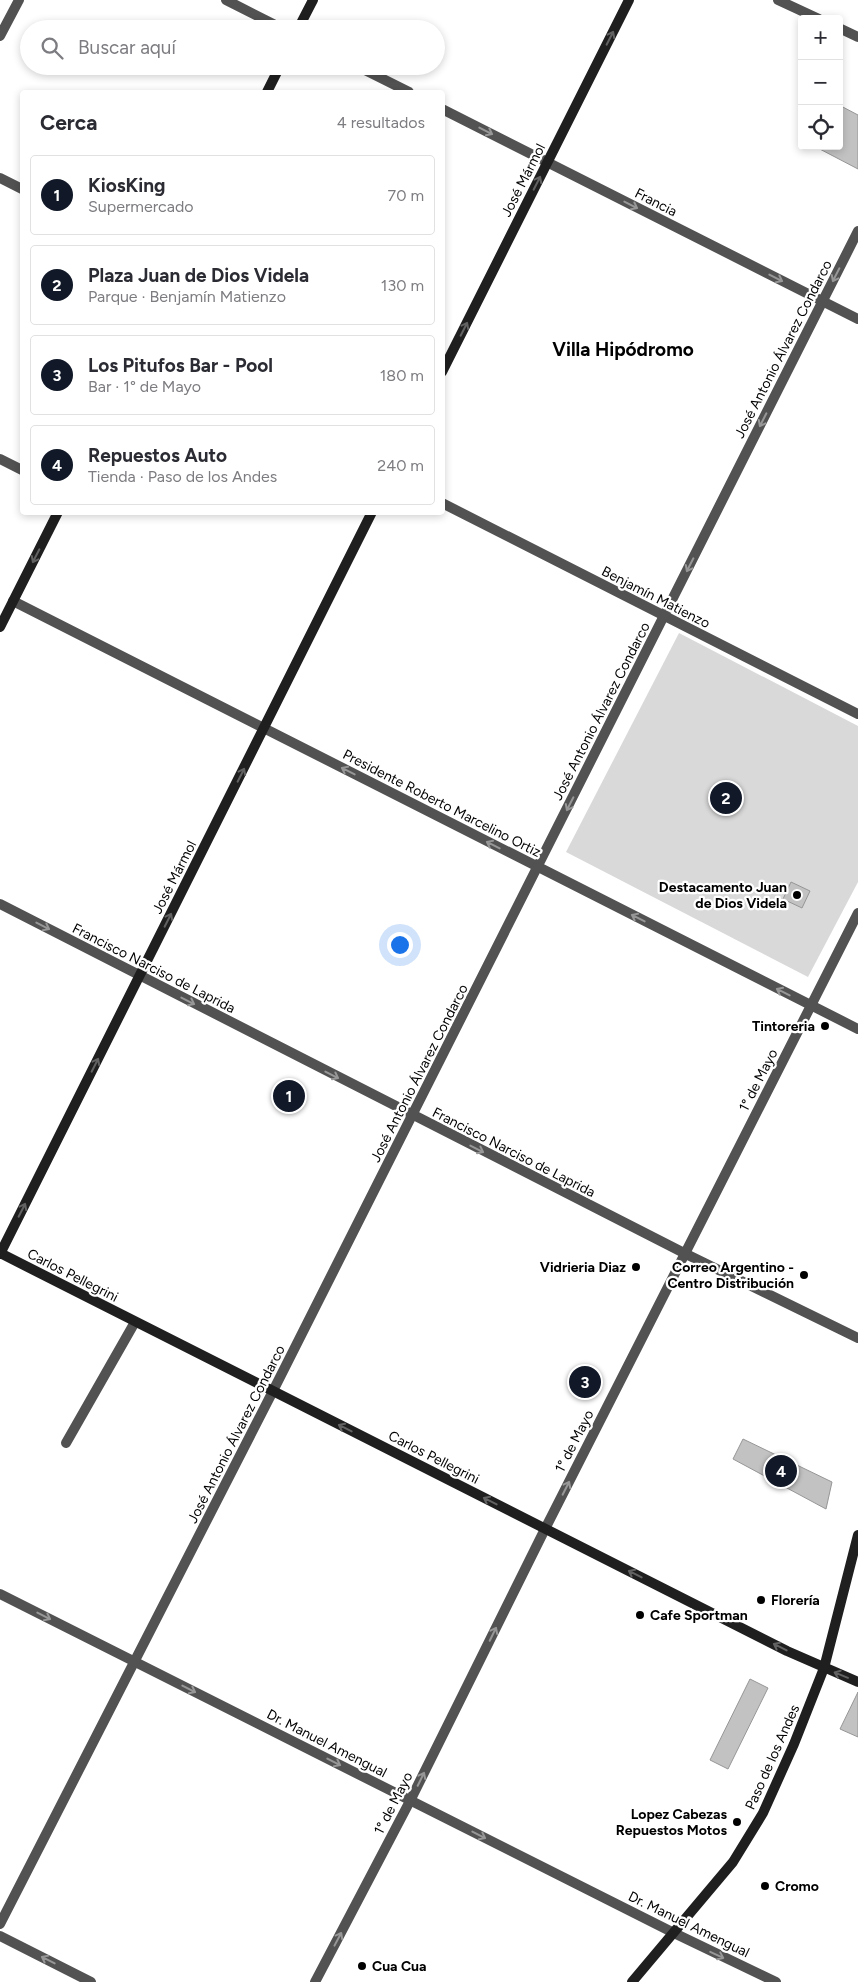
<!DOCTYPE html>
<html lang="es">
<meta charset="utf-8">
<style>
:root{--surface:#fff;--page:#f7f7f7;--text:#2b2b33;--muted:#7c7c81;--line:#e1e1e2;--accent:#111827}
body{margin:0;font-family:Figtree,sans-serif;background:var(--page);color:var(--text)}
.controls{position:absolute;right:15px;top:15px;display:grid;overflow:hidden;border-radius:5px;box-shadow:0 2px 8px #0003}
.controls button{width:45px;height:45px;display:grid;place-items:center;padding:0;border:0;border-bottom:1px solid var(--line);background:var(--surface);color:var(--text);font:25px sans-serif}
.you{position:absolute;left:399px;top:944px;width:18px;height:18px;margin:-12px;border:4px solid #fff;border-radius:50%;background:#1a73e8;box-shadow:0 0 0 8px #1a73e833}
.badge{display:grid;place-items:center;width:32px;height:32px;border-radius:50%;background:var(--accent);color:#fff;font-size:16px;font-weight:700}
.pin{position:absolute;translate:-50% -50%;border:2px solid #fff;box-shadow:0 1px 5px #0006}
.list{margin:0;padding:0;list-style:none}
h2{display:flex;justify-content:space-between;align-items:center;height:65px;margin:0;padding:0 20px;font-size:21px}
h2 small{font-size:16px;font-weight:400;color:var(--muted)}
.list li{display:grid;grid-template-columns:32px 1fr auto;gap:15px;align-items:center;box-sizing:border-box;height:80px;margin:0 10px 10px;padding:0 10px;border:1px solid var(--line);border-radius:5px}
.list b{display:block;font-size:19px;white-space:nowrap}
.list p{margin:0;font-size:16px;white-space:nowrap;color:var(--muted)}
.list em{font-size:16px;font-style:normal;color:var(--muted)}
.icon{flex:none;width:28px;height:28px;fill:none;stroke:currentColor;stroke-width:2;stroke-linecap:round;stroke-linejoin:round}
.map{position:relative;flex:none;width:858px;height:1982px;overflow:hidden}
.search{position:absolute;background:var(--surface);box-shadow:0 2px 8px #0003;left:20px;top:20px;width:425px;height:55px;display:flex;align-items:center;gap:12px;box-sizing:border-box;padding:0 18px;border-radius:28px;color:var(--muted);font-size:19px}
.panel{position:absolute;background:var(--surface);box-shadow:0 2px 8px #0003;left:20px;top:90px;width:425px;height:425px;border-radius:5px}
.map>svg:first-child{display:block}
.green{fill:#d9d9d9}
.building{fill:#c2c2c2;stroke:#969696}
.lines{fill:none;stroke-linecap:round;stroke-linejoin:round}
.street{stroke:#525252;stroke-width:10}
.secondary{stroke:#1f1f1f;stroke-width:10}
.oneway{stroke:#626262}
.oneway2{stroke:#979797}
.poi-dot{fill:#000;stroke:#fff;stroke-width:2}
.labels{text-anchor:middle;stroke-width:4.5;stroke-linejoin:round;paint-order:stroke}
.street-label{font-size:14px;fill:#000;stroke:#fff}
.poi-label{font-size:14px;font-weight:bold;fill:#000;stroke:#fff;text-anchor:end}
.district-label{font-size:19px;font-weight:bold;fill:#000;stroke:#fff}
</style>
<div class="map">
<svg width="858" height="1982" viewBox="0 0 858 1982">
<rect width="100%" height="100%" fill="#fff"/>
<path class="green" d="M679 633 858 726V882L808 977 566 852Z"/>
<g class="building">
<path d="M839 105 858 115V169L814 146H839Z"/>
<path d="M791 882 810 891 802 908 783 899Z"/>
<path d="M743 1439 832 1482 826 1509 733 1459Z"/>
<path d="M750 1679 768 1688 728 1769 710 1760Z"/>
<path d="M858 1692V1737L840 1729Z"/>
</g>
<g class="lines">
<g class="street">
<path d="M226 0 283 29"/>
<path d="M778 0 819 19"/>
<path d="M839 28 858 37"/>
<path d="M0 36 19 0"/>
<path d="M357 66 409 92"/>
<path d="M442 109 858 319"/>
<path d="M0 178 22 189"/>
<path d="M0 459 22 470"/>
<path d="M442 503 858 714"/>
<path d="M13 601 858 1029"/>
<path d="M0 904 686 1254 858 1338"/>
<path d="M66 1443 135 1322"/>
<path d="M0 1594 674 1933 776 1982"/>
<path d="M0 1924 273 1391 858 231"/>
<path d="M0 1936 91 1982"/>
<path d="M315 1982 410 1801 545 1529 858 913"/>
</g>
<g class="secondary">
<path d="M298 29 313 0"/>
<path d="M267 92 280 66"/>
<path d="M442 372 629 0"/>
<path d="M0 627 58 512"/>
<path d="M0 1253 787 1651 858 1682"/>
<path d="M0 1254 372 512"/>
<path d="M632 1982 733 1862 763 1813 794 1744 824 1668 858 1535"/>
</g>
</g>
<defs><path id="oneway-shaft" d="M-6 0H5M1.5-3L5.5 0L1.5 3" fill="none" stroke-width="1.6" stroke-linecap="round" stroke-linejoin="round" transform="scale(1.25)"/></defs>
<g class="oneway">
<use href="#oneway-shaft" transform="translate(610 38) rotate(-63)"/>
<use href="#oneway-shaft" transform="translate(537 183) rotate(-63)"/>
<use href="#oneway-shaft" transform="translate(464 329) rotate(-63)"/>
<use href="#oneway-shaft" transform="translate(36 556) rotate(117)"/>
<use href="#oneway-shaft" transform="translate(241 775) rotate(-63)"/>
<use href="#oneway-shaft" transform="translate(168 920) rotate(-63)"/>
<use href="#oneway-shaft" transform="translate(95 1065) rotate(-63)"/>
<use href="#oneway-shaft" transform="translate(22 1210) rotate(-63)"/>
<use href="#oneway-shaft" transform="translate(345 1428) rotate(-153)"/>
<use href="#oneway-shaft" transform="translate(490 1501) rotate(-153)"/>
<use href="#oneway-shaft" transform="translate(635 1574) rotate(-153)"/>
<use href="#oneway-shaft" transform="translate(780 1647) rotate(-153)"/>
<use href="#oneway-shaft" transform="translate(841 1675) rotate(-158)"/>
</g>
<g class="oneway2">
<use href="#oneway-shaft" transform="translate(486 131) rotate(27)"/>
<use href="#oneway-shaft" transform="translate(631 205) rotate(27)"/>
<use href="#oneway-shaft" transform="translate(836 275) rotate(117)"/>
<use href="#oneway-shaft" transform="translate(776 278) rotate(27)"/>
<use href="#oneway-shaft" transform="translate(763 420) rotate(117)"/>
<use href="#oneway-shaft" transform="translate(690 565) rotate(117)"/>
<use href="#oneway-shaft" transform="translate(348 771) rotate(-153)"/>
<use href="#oneway-shaft" transform="translate(570 804) rotate(117)"/>
<use href="#oneway-shaft" transform="translate(493 845) rotate(-153)"/>
<use href="#oneway-shaft" transform="translate(638 918) rotate(-153)"/>
<use href="#oneway-shaft" transform="translate(43 926) rotate(27)"/>
<use href="#oneway-shaft" transform="translate(783 992) rotate(-153)"/>
<use href="#oneway-shaft" transform="translate(188 1001) rotate(27)"/>
<use href="#oneway-shaft" transform="translate(332 1075) rotate(27)"/>
<use href="#oneway-shaft" transform="translate(477 1149) rotate(27)"/>
<use href="#oneway-shaft" transform="translate(566 1488) rotate(-63)"/>
<use href="#oneway-shaft" transform="translate(44 1616) rotate(27)"/>
<use href="#oneway-shaft" transform="translate(493 1634) rotate(-64)"/>
<use href="#oneway-shaft" transform="translate(189 1689) rotate(27)"/>
<use href="#oneway-shaft" transform="translate(334 1762) rotate(27)"/>
<use href="#oneway-shaft" transform="translate(421 1779) rotate(-64)"/>
<use href="#oneway-shaft" transform="translate(479 1835) rotate(27)"/>
<use href="#oneway-shaft" transform="translate(338 1939) rotate(-62)"/>
<use href="#oneway-shaft" transform="translate(717 1955) rotate(25)"/>
<use href="#oneway-shaft" transform="translate(48 1960) rotate(-153)"/>
</g>
<g class="poi-dot">
<circle cx="797" cy="895" r="5"/>
<circle cx="825" cy="1026" r="5"/>
<circle cx="636" cy="1267" r="5"/>
<circle cx="804" cy="1275" r="5"/>
<circle cx="761" cy="1600" r="5"/>
<circle cx="640" cy="1615" r="5"/>
<circle cx="737" cy="1822" r="5"/>
<circle cx="765" cy="1886" r="5"/>
<circle cx="362" cy="1966" r="5"/>
</g>
<g class="labels">
<g class="street-label">
<text transform="translate(523 180) rotate(-63)" y="5">José Mármol</text>
<text transform="translate(656 202) rotate(27)" y="5">Francia</text>
<text transform="translate(783 349) rotate(-63)" y="5">José Antonio Álvarez Condarco</text>
<text transform="translate(656 597) rotate(27)" y="5">Benjamín Matienzo</text>
<text transform="translate(601 711) rotate(-63)" y="5">José Antonio Álvarez Condarco</text>
<text transform="translate(442 803) rotate(27)" y="5">Presidente Roberto Marcelino Ortiz</text>
<text transform="translate(174 877) rotate(-63)" y="5">José Mármol</text>
<text transform="translate(154 968) rotate(27)" y="5">Francisco Narciso de Laprida</text>
<text transform="translate(419 1073) rotate(-63)" y="5">José Antonio Álvarez Condarco</text>
<text transform="translate(758 1080) rotate(-63)" y="5">1° de Mayo</text>
<text transform="translate(514 1152) rotate(27)" y="5">Francisco Narciso de Laprida</text>
<text transform="translate(73 1275) rotate(27)" y="5">Carlos Pellegrini</text>
<text transform="translate(236 1434) rotate(-63)" y="5">José Antonio Álvarez Condarco</text>
<text transform="translate(574 1441) rotate(-63)" y="5">1° de Mayo</text>
<text transform="translate(434 1457) rotate(27)" y="5">Carlos Pellegrini</text>
<text transform="translate(327 1743) rotate(27)" y="5">Dr. Manuel Amengual</text>
<text transform="translate(772 1757) rotate(-66)" y="5">Paso de los Andes</text>
<text transform="translate(393 1803) rotate(-63)" y="5">1° de Mayo</text>
<text transform="translate(689 1924) rotate(26)" y="5">Dr. Manuel Amengual</text>
</g>
<g class="poi-label">
<text x="787" y="892">Destacamento Juan<tspan x="787" dy="16">de Dios Videla</tspan></text>
<text x="815" y="1031">Tintoreria</text>
<text x="626" y="1272">Vidrieria Diaz</text>
<text x="794" y="1272">Correo Argentino -<tspan x="794" dy="16">Centro Distribución</tspan></text>
<text x="771" y="1605" text-anchor="start">Florería</text>
<text x="650" y="1620" text-anchor="start">Cafe Sportman</text>
<text x="727" y="1819">Lopez Cabezas<tspan x="727" dy="16">Repuestos Motos</tspan></text>
<text x="775" y="1891" text-anchor="start">Cromo</text>
<text x="372" y="1971" text-anchor="start">Cua Cua</text>
</g>
<g class="district-label">
<text x="623" y="356">Villa Hipódromo</text>
</g>
</g>
</svg>
<div class="controls">
<button>+</button>
<button>−</button>
<button><svg class="icon" aria-label="locate" viewBox="0 0 24 24"><circle cx="12" cy="12" r="6"/><path d="M12 2v4M12 18v4M2 12h4M18 12h4"/></svg></button>
</div>
<div class="you"></div>
<div class="pin badge" style="left:289px;top:1096px">1</div>
<div class="pin badge" style="left:726px;top:798px">2</div>
<div class="pin badge" style="left:585px;top:1382px">3</div>
<div class="pin badge" style="left:781px;top:1471px">4</div>
<div class="search"><svg class="icon" aria-label="search" viewBox="0 0 24 24"><circle cx="10" cy="10" r="6"/><path d="M15 15l6 6"/></svg>Buscar aquí</div>
<section class="panel">
<h2>Cerca<small>4 resultados</small></h2>
<ul class="list">
<li><span class="badge">1</span><div><b>KiosKing</b><p>Supermercado</p></div><em>70 m</em></li>
<li><span class="badge">2</span><div><b>Plaza Juan de Dios Videla</b><p>Parque · Benjamín Matienzo</p></div><em>130 m</em></li>
<li><span class="badge">3</span><div><b>Los Pitufos Bar - Pool</b><p>Bar · 1° de Mayo</p></div><em>180 m</em></li>
<li><span class="badge">4</span><div><b>Repuestos Auto</b><p>Tienda · Paso de los Andes</p></div><em>240 m</em></li>
</ul>
</section>
</div>
